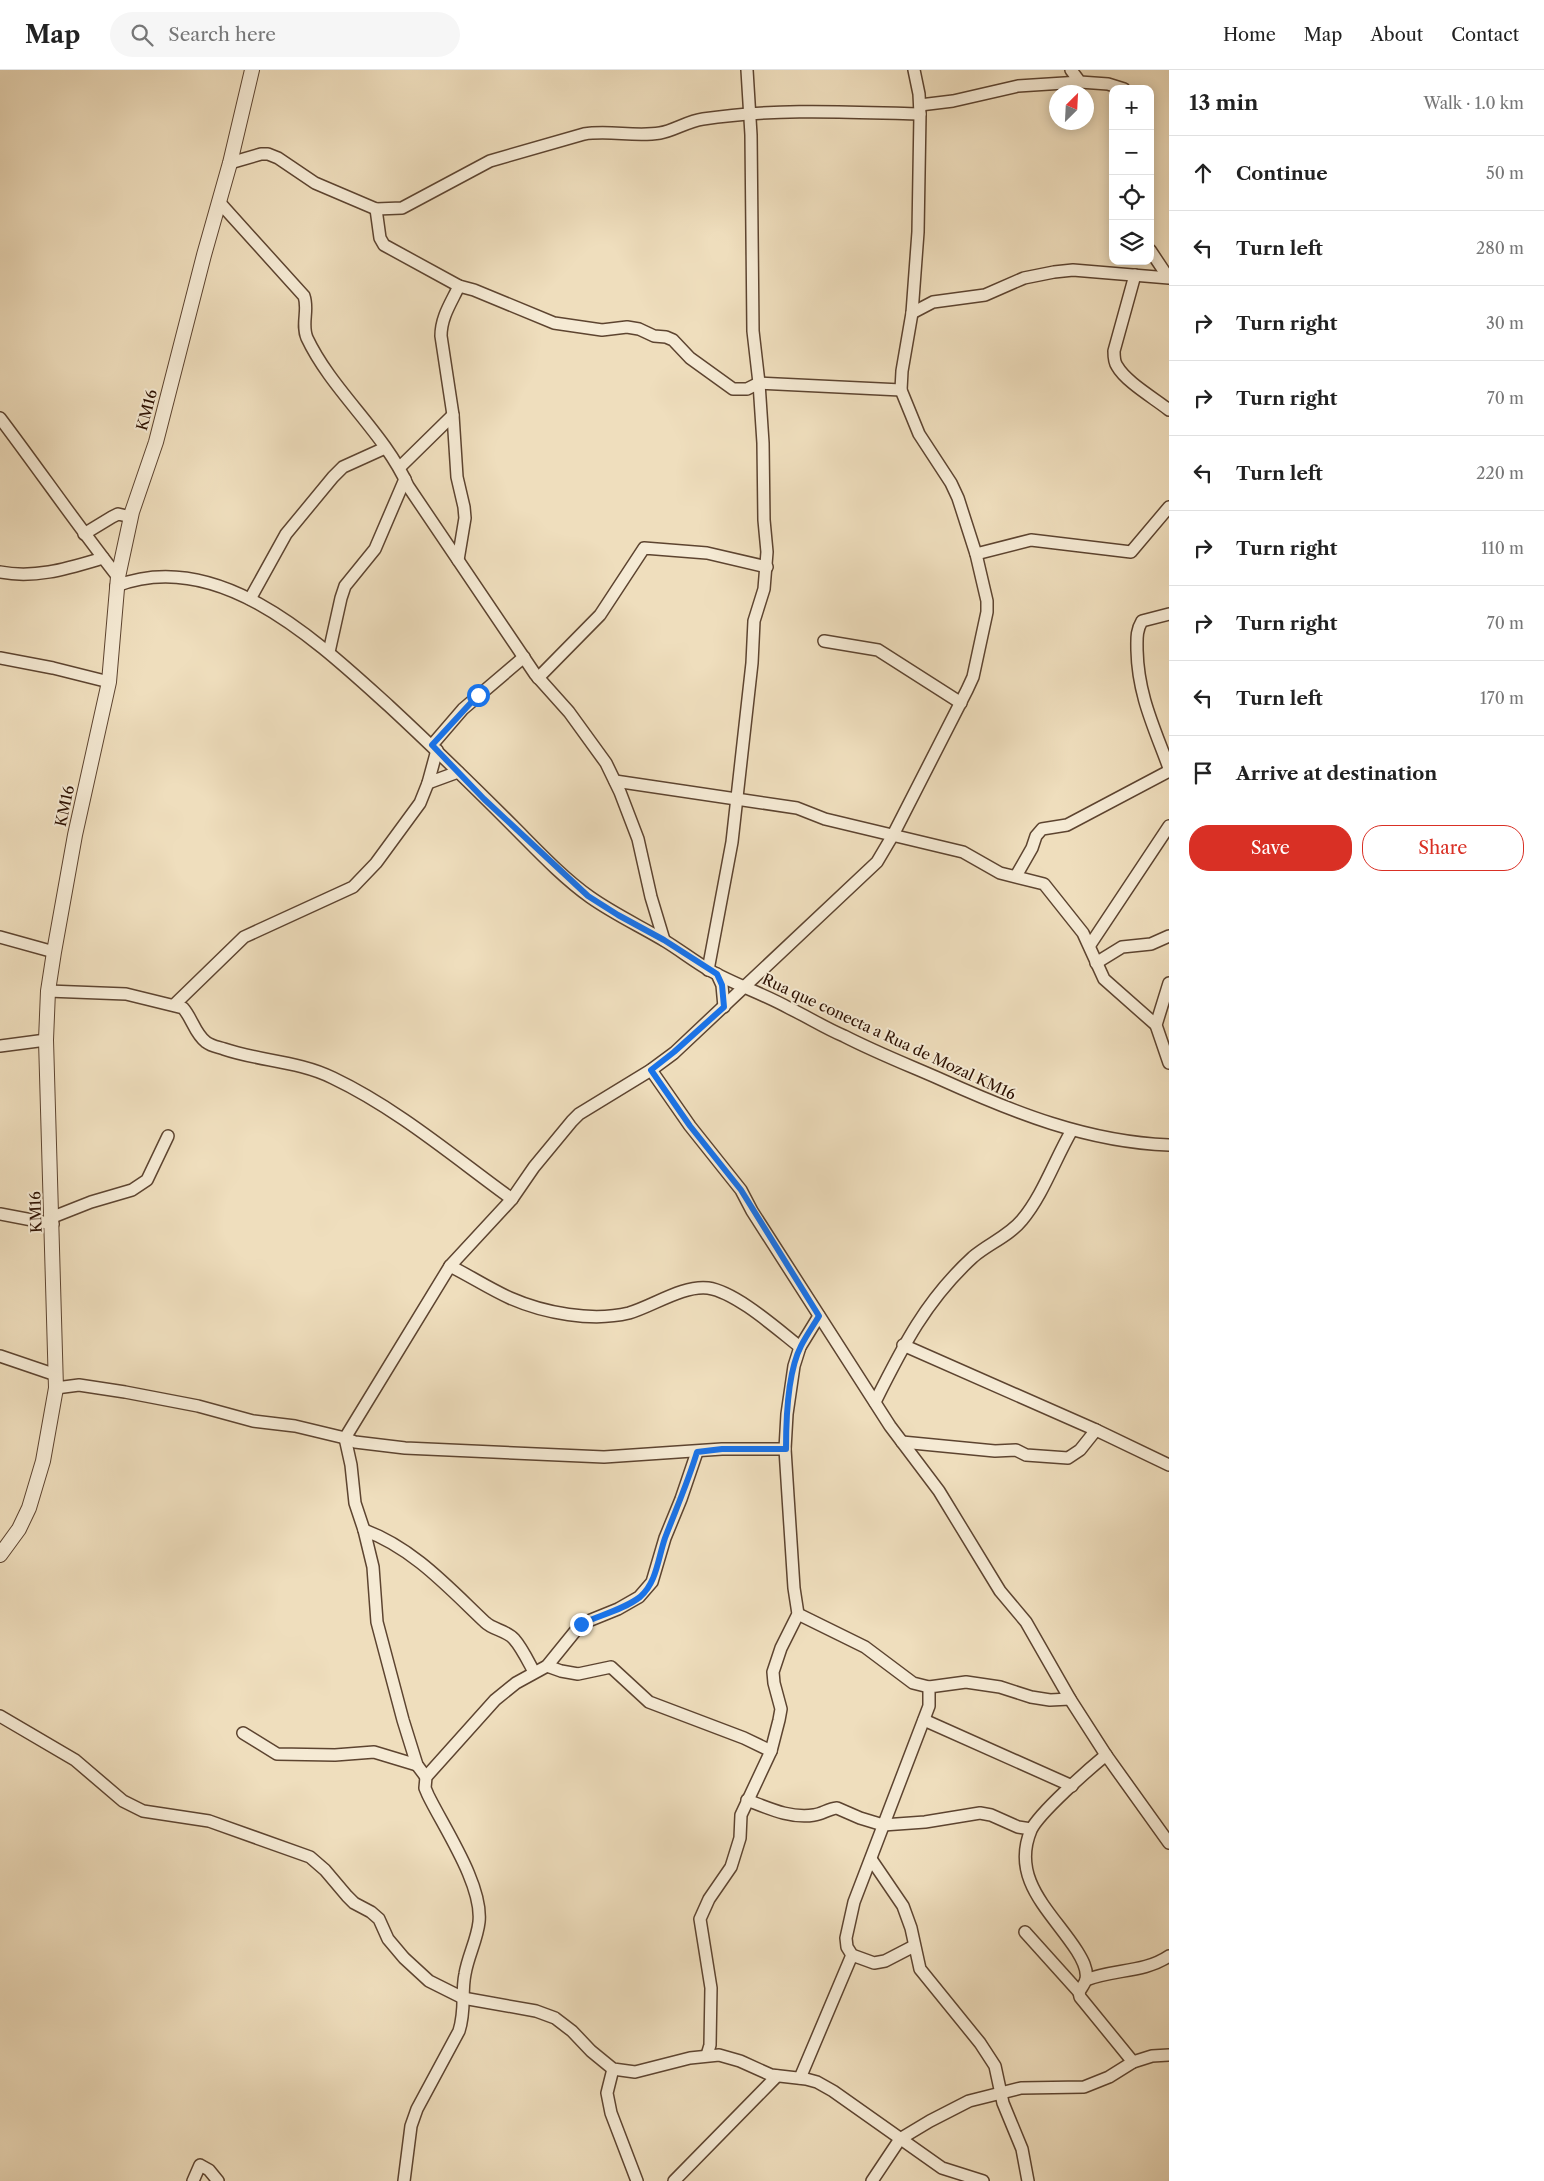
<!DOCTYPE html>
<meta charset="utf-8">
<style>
:root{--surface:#fff;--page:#f6f6f6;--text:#222;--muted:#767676;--line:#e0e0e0;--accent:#d93025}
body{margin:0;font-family:"Libre Caslon Text",serif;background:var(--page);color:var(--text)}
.controls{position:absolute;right:15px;top:15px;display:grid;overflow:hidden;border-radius:10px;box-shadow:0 2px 12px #0003}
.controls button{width:45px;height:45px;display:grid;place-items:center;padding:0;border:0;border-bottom:1px solid var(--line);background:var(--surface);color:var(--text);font:25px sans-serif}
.compass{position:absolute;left:1049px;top:15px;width:45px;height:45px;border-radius:50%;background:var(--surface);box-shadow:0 2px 12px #0003;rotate:24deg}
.stop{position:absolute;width:15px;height:15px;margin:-11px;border:4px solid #1a73e8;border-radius:50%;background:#fff}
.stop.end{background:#1a73e8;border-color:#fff;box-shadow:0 1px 5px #0008}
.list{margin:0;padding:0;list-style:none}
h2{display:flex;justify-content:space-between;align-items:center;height:65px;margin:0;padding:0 20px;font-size:21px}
h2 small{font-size:16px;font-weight:400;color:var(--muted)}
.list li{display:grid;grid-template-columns:32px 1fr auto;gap:15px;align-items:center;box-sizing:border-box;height:75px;padding:0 20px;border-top:1px solid var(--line)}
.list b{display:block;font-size:19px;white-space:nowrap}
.list em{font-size:16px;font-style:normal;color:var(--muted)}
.actions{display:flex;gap:10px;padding:15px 20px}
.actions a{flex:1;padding:11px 0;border:1px solid var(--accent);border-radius:20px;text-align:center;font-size:18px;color:var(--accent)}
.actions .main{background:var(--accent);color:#fff}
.icon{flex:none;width:28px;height:28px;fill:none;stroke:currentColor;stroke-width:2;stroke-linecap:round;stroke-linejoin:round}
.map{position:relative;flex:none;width:1169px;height:2111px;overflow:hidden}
header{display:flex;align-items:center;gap:30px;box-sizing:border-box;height:70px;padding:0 25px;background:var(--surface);border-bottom:1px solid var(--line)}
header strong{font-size:24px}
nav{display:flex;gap:28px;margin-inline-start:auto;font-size:18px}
.search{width:350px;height:45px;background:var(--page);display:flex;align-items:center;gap:12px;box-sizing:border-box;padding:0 18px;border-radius:28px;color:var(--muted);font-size:19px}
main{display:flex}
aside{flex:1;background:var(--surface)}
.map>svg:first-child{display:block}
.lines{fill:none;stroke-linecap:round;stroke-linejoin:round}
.minor-casing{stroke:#5d4430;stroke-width:14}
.tertiary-casing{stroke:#5d4430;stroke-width:16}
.minor{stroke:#f5ead4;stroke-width:11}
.tertiary{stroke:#f5ead4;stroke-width:14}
.route{stroke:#1a73e8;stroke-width:6}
.labels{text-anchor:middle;stroke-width:4;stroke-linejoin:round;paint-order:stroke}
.street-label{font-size:15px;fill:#2c1001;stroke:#f5ead4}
</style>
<header>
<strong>Map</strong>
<div class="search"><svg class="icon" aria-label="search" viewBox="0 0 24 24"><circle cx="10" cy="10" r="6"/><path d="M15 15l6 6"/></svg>Search here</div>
<nav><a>Home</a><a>Map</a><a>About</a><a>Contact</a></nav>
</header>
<main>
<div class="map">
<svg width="1169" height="2111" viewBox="0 0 1169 2111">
<rect width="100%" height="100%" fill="#efdebd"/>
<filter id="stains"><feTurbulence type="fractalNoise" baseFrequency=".004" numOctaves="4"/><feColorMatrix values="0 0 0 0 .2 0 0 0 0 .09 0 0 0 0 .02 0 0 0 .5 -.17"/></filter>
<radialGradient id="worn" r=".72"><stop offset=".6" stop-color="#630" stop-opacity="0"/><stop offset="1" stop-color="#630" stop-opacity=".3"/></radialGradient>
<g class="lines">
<g class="minor-casing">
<g id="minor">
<path d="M1071 0 1080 12 1108 14 1124 19"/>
<path d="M920 35 953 31 1018 16 1080 12"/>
<path d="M230 93 261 84H268L278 88 315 113 376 139 402 138 490 91 584 64C609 60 635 67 660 63 673 61 688 51 703 49 774 38 849 42 920 44"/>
<path d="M220 133 304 226C309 240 301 254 307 268 332 321 384 362 408 416L535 604 569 642 606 693 620 722 638 769 651 827 664 870"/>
<path d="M376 139 380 168 384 175 459 216 474 220 554 253 602 260 627 257 639 259 654 266 666 267 673 270 690 288 733 319H747L759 313 901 320"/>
<path d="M1150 180 1168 207"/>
<path d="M1135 205 1114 281C1114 286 1114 292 1117 296 1126 312 1154 328 1169 340"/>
<path d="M912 243 933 232 985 225 1024 208 1054 202 1073 200 1169 208"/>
<path d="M0 348C40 401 77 455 118 507"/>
<path d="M400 397 453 345"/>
<path d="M84 464 112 447 118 444 131 447"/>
<path d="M976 484 1031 470 1131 482 1169 437"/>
<path d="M458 490 465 448 464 437 457 407 453 345 441 266C441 247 451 233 459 216"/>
<path d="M0 502C36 509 69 498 103 488"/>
<path d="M116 516C219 476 319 573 389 636 431 675 472 715 513 756 537 780 562 807 590 827 614 844 640 856 665 871 680 880 695 892 711 901 736 915 764 924 789 938 808 947 825 958 844 966 875 982 908 995 940 1009 1013 1042 1087 1072 1169 1075"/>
<path d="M250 529 286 464 333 407 343 397 385 378"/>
<path d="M1169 544 1142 551C1136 561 1137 569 1137 580 1138 625 1154 657 1169 698"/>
<path d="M824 571 878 580 961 633"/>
<path d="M329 582 341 528 345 516 375 479 405 409"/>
<path d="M0 588 53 598 109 612"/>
<path d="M538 608 600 545 644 478 707 483 767 497"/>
<path d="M432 675 463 639 524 587"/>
<path d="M615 711 797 738 825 749 963 782 1000 803 1044 814 1083 863 1104 909 1156 955"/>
<path d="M428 713 458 702"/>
<path d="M1016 806 1032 778 1036 766 1042 759 1067 755 1169 701"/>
<path d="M0 867 54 882"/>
<path d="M1090 875 1169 756"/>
<path d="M1096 893 1122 877 1151 874 1169 866"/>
<path d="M708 900 732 772 752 593 754 551 764 519 767 482 764 450 763 373 759 313 753 261 751 65 747 0"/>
<path d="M717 904 722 915 724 937"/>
<path d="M1169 913 1156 955 1169 993"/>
<path d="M48 921 126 924 183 938C192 948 195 964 206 972 211 976 218 977 224 979 259 991 299 991 333 1008 398 1039 454 1087 512 1129"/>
<path d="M174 935 244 867 353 817 376 793 420 733 428 713 437 680"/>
<path d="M0 976 46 970"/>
<path d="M651 1000 690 1056 741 1120 752 1141 890 1356 939 1421 1000 1521 1026 1552 1070 1629 1106 1685 1169 1773"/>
<path d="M0 1144 53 1154"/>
<path d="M53 1147 91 1132 132 1120 147 1110 168 1066"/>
<path d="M450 1196C470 1206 490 1219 510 1228 544 1243 592 1252 629 1243 653 1236 683 1215 708 1218 736 1222 777 1259 800 1277"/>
<path d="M903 1275 1096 1360 1169 1395"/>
<path d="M0 1286 56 1305"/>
<path d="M56 1318 79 1315 125 1322 198 1336 253 1351 295 1356 345 1368 355 1372 405 1378 604 1387 722 1379H785"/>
<path d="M875 1332C903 1276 926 1230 973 1187 988 1174 1009 1166 1022 1150 1043 1125 1055 1089 1072 1060"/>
<path d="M902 1372 995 1381 1016 1380 1026 1385 1068 1388 1080 1380 1096 1360"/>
<path d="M364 1460C413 1478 448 1517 485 1552 493 1560 506 1560 514 1569 522 1578 528 1591 534 1602"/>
<path d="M798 1544 865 1577 913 1613 929 1617"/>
<path d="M547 1596 561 1601 578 1604 611 1597 649 1632 744 1668 771 1681"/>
<path d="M0 1646 75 1690 123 1731 143 1741 209 1751 310 1787 325 1800 347 1826 354 1833 371 1842 379 1849 388 1869 404 1888 429 1911 463 1928 536 1941 555 1948 572 1961 591 1981 613 1999 635 2002 690 1988 719 1985 740 1991 771 2005 806 2009 817 2012 833 2021 942 2098 983 2111"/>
<path d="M924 1650 1072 1716"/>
<path d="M243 1663 277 1684 335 1685 374 1682 417 1695"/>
<path d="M1106 1685C1089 1699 1039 1743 1031 1760 1010 1810 1052 1842 1077 1881 1082 1889 1088 1899 1086 1909 1085 1914 1081 1918 1079 1922L1080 1927 1133 1992"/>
<path d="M426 1707 417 1695 403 1650 377 1552 373 1497 364 1460 355 1433 351 1395 345 1368 450 1196 512 1129 534 1097 572 1051 579 1044 651 1000 674 983 877 792 893 765 967 620 973 607 987 542V531L976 484 958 428 951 413 919 364 901 320 902 301 912 243 918 162 920 44 919 24 914 0"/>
<path d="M747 1730C768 1738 791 1749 814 1745 822 1744 828 1739 837 1738L860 1748 883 1755 925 1752 980 1743 991 1745 1018 1757 1031 1759"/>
<path d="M871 1789 903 1836 911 1858 920 1899 980 1973 995 1996 1003 2033 1022 2079 1028 2111"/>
<path d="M1025 1862 1079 1922"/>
<path d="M914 1876 885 1891 874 1893 852 1885 847 1877 846 1868 854 1832 929 1636V1617L966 1612 1000 1617 1031 1627 1050 1630 1070 1629"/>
<path d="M1086 1910C1113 1899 1144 1903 1169 1886"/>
<path d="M707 1985 710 1975 711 1918 700 1849 709 1829 731 1797 740 1768 741 1745 771 1681 779 1650 781 1639 774 1613 773 1602 781 1578 798 1544 794 1518 788 1426 785 1379 787 1344 794 1296 800 1277 819 1246"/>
<path d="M613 1999 607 2023 611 2043 637 2111"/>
<path d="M800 2008 852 1885"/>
<path d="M193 2111 200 2095 209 2100 218 2111"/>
<path d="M404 2111 411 2056 417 2039 459 1961C466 1939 461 1924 465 1904 468 1886 477 1870 479 1852 483 1815 444 1758 428 1725L425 1718 426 1707 495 1630 516 1613 547 1596 581 1554 618 1539 639 1527 652 1512 665 1468 681 1429 697 1382"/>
<path d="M674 2111 777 2006"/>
<path d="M872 2111 900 2069 930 2051 969 2031 1021 2018 1084 2017 1109 2007 1133 1992 1152 1986 1169 1985"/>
</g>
</g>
<g class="tertiary-casing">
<path id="tertiary" d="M0 1485 19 1459 29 1438 43 1391 56 1318 46 970 48 921 54 882 75 765 109 612 118 507 132 442 156 372 204 185 230 93 252 0"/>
</g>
<use href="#minor" class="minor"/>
<use href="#tertiary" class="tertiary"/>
</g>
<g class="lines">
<path class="route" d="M478 625 432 675 484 729 588 826 618 845 664 870 717 904 722 915 724 937 674 982 651 1000 690 1056 741 1120 819 1246C813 1256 806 1266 801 1276 788 1301 786 1351 786 1379H722L697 1382C688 1412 676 1439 665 1468 658 1488 657 1512 640 1527 623 1540 600 1545 581 1554"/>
</g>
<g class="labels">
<g class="street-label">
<text transform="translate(147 340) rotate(-75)" y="5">KM16</text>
<text transform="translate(65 736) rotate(-78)" y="5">KM16</text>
<text transform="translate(889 967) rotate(25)" y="5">Rua que conecta a Rua de Mozal KM16</text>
<text transform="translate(36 1142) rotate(-92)" y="5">KM16</text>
</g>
</g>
<rect width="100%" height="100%" filter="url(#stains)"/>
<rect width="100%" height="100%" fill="url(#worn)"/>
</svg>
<div class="controls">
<button>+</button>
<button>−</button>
<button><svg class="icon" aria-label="locate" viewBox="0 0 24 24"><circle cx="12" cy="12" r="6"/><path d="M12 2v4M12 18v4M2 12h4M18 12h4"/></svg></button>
<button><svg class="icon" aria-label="layers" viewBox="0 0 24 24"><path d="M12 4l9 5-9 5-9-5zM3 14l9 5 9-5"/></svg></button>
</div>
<svg class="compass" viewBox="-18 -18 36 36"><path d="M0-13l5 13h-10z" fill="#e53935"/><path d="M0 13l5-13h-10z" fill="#767676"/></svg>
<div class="stop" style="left:478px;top:625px"></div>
<div class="stop end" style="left:581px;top:1554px"></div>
</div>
<aside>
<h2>13 min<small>Walk · 1.0 km</small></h2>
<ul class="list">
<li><svg class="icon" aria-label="ahead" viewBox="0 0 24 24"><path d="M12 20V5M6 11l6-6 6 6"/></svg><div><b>Continue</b></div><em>50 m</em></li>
<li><svg class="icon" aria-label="left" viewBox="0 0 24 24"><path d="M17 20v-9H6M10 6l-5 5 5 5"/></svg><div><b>Turn left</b></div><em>280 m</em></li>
<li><svg class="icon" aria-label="right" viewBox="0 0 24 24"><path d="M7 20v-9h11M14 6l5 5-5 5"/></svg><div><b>Turn right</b></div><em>30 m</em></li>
<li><svg class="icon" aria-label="right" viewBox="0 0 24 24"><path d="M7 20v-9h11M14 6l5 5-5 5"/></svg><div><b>Turn right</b></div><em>70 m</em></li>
<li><svg class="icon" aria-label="left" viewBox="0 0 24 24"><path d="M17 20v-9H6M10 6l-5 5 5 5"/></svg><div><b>Turn left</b></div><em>220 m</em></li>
<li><svg class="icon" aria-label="right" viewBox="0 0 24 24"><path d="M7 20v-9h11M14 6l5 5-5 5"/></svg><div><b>Turn right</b></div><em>110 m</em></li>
<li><svg class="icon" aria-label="right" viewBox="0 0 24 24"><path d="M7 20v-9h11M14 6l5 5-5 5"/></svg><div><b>Turn right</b></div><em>70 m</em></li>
<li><svg class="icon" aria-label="left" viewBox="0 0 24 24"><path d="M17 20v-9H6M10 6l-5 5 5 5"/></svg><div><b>Turn left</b></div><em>170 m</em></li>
<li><svg class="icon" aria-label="arrive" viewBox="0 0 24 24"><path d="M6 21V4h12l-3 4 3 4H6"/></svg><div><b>Arrive at destination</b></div></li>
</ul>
<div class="actions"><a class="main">Save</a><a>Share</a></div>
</aside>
</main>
